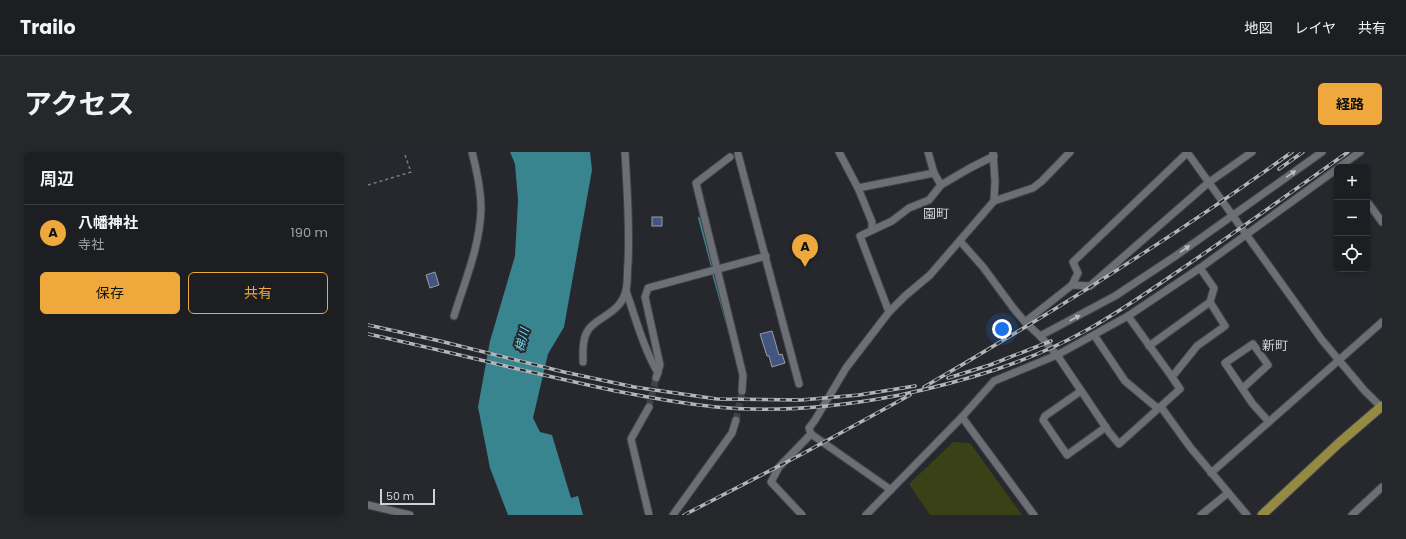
<!DOCTYPE html>
<html lang="ja">
<meta charset="utf-8">
<style>
:root{--surface:#1c1e22;--page:#25272a;--text:#f1f3f6;--muted:#a0a2a5;--line:#3a3c40;--accent:#eea83c}
body{margin:0;font-family:Poppins,"Noto Sans JP",sans-serif;background:var(--page);color:var(--text)}
.controls{position:absolute;right:12px;top:12px;display:grid;overflow:hidden;border-radius:6px;box-shadow:0 2px 6px #0003}
.controls button{width:36px;height:36px;display:grid;place-items:center;padding:0;border:0;border-bottom:1px solid var(--line);background:var(--surface);color:var(--text);font:20px sans-serif}
.scale{position:absolute;left:12px;bottom:10px;width:55px;box-sizing:border-box;padding-left:4px;border:2px solid #d0d2d5;border-top:0;font-size:11px;line-height:14px;white-space:nowrap;color:#d0d2d5;-webkit-text-stroke:3px #26282e;paint-order:stroke}
.you{position:absolute;left:634px;top:177px;width:14px;height:14px;margin:-10px;border:3px solid #fff;border-radius:50%;background:#1a73e8;box-shadow:0 0 0 6px #1a73e833}
.badge{display:grid;place-items:center;width:26px;height:26px;border-radius:50%;background:var(--accent);color:#111;font-size:13px;font-weight:700}
.pin{position:absolute;translate:-50% -33px;filter:drop-shadow(0 1px 2px #0008)}
.pin::after{content:'';position:absolute;top:21px;width:14px;height:12px;background:inherit;clip-path:polygon(0 0,100% 0,50% 100%)}
.list{margin:0;padding:0;list-style:none}
h2{display:flex;justify-content:space-between;align-items:center;height:52px;margin:0;padding:0 16px;font-size:17px}
h2 small{font-size:13px;font-weight:400;color:var(--muted)}
.list li{display:grid;grid-template-columns:26px 1fr auto;gap:12px;align-items:center;box-sizing:border-box;height:56px;padding:0 16px;border-top:1px solid var(--line)}
.list b{display:block;font-size:15px;white-space:nowrap}
.list p{margin:0;font-size:13px;white-space:nowrap;color:var(--muted)}
.list em{font-size:13px;font-style:normal;color:var(--muted)}
.actions{display:flex;gap:8px;padding:12px 16px}
.actions a{flex:1;padding:9px 0;border:1px solid var(--accent);border-radius:6px;text-align:center;font-size:14px;color:var(--accent)}
.actions .main{background:var(--accent);color:#111}
.icon{flex:none;width:22px;height:22px;fill:none;stroke:currentColor;stroke-width:2;stroke-linecap:round;stroke-linejoin:round}
.map{position:relative;flex:none;width:1014px;height:363px;overflow:hidden;border-radius:6px}
header{display:flex;align-items:center;gap:24px;box-sizing:border-box;height:56px;padding:0 20px;background:var(--surface);border-bottom:1px solid var(--line)}
header strong{font-size:19px}
nav{display:flex;gap:22px;margin-inline-start:auto;font-size:14px}
.intro{display:flex;align-items:center;justify-content:space-between;box-sizing:border-box;height:96px;padding:0 24px}
h1{margin:0;font-size:28px}
.button{padding:10px 18px;border-radius:6px;background:var(--accent);color:#111;font-size:14px;font-weight:700}
main{display:flex;gap:24px;padding:0 24px}
aside{flex:1;background:var(--surface);border-radius:6px;box-shadow:0 2px 6px #0003}
.map>svg:first-child{display:block}
.green{fill:#3b4117}
.water{fill:#38848f}
.lines{fill:none;stroke-linecap:round;stroke-linejoin:round}
.stream{stroke:#38848f;stroke-width:2}
.building{fill:#435682;stroke:#999ca4}
.minor-tunnel{stroke:#404247;stroke-width:7;stroke-dasharray:7 3.5;stroke-linecap:butt}
.minor-casing{stroke:#414348;stroke-width:9}
.major-casing{stroke:#414348;stroke-width:11}
.path{stroke:#797b7f;stroke-width:1.5;stroke-dasharray:3 3;stroke-linecap:butt}
.minor{stroke:#6c6f76;stroke-width:7}
.major{stroke:#958a42;stroke-width:9}
.rail-casing{stroke:#b3b5b9;stroke-width:3.5}
.rail{stroke:#26282e;stroke-width:2;stroke-dasharray:6;stroke-linecap:butt}
.oneway{fill:#bcbec2}
.labels{text-anchor:middle;stroke-width:4;stroke-linejoin:round;paint-order:stroke}
.water-label{font-size:12px;font-style:italic;fill:#6bdcee;stroke:#26282e}
.quarter-label{font-size:13px;fill:#d0d2d5;stroke:#26282e}
</style>
<header>
<strong>Trailo</strong>
<nav><a>地図</a><a>レイヤ</a><a>共有</a></nav>
</header>
<div class="intro"><h1>アクセス</h1><a class="button">経路</a></div>
<main>
<aside>
<h2>周辺<small></small></h2>
<ul class="list">
<li><span class="badge">A</span><div><b>八幡神社</b><p>寺社</p></div><em>190 m</em></li>
</ul>
<div class="actions"><a class="main">保存</a><a>共有</a></div>
</aside>
<div class="map">
<svg width="1014" height="363" viewBox="0 0 1014 363">
<rect width="100%" height="100%" fill="#26282e"/>
<path class="green" d="M585 290 602 291 654 363H562L541 332Z"/>
<path class="water" d="M142 0H222L224 18 196 175 180 202 165 266 172 280 184 283 203 346 210 344 215 363H140L122 316 110 255 122 189 147 104 150 48 147 12Z"/>
<g class="lines">
<g class="stream">
<path d="M331 66 344 115"/>
<path d="M345 122 362 183"/>
</g>
</g>
<g class="building">
<rect x="284" y="65" width="10" height="9"/>
<path d="M67 120 71 133 62 136 58 123Z"/>
<path d="M404 179 411 203 414 202 417 211 404 215 401 204H399L392 182Z"/>
</g>
<g class="lines">
<g class="minor-tunnel">
<path d="M281 255 288 226"/>
<path d="M368 268 374 239"/>
</g>
<g class="minor-casing">
<g id="minor">
<path d="M471 0 490 36 566 21"/>
<path d="M560 0 566 21 573 33"/>
<path d="M819 0 954 188 996 238 1013 255"/>
<path d="M625 1 627 29 626 49"/>
<path d="M370 2 431 232"/>
<path d="M362 5 328 31 375 223 374 239"/>
<path d="M971 15 992 0"/>
<path d="M490 36 504 70V78"/>
<path d="M999 51 1001 52 1014 70"/>
<path d="M832 116 969 17"/>
<path d="M704 133 710 121 705 110 819 1"/>
<path d="M258 139C268 167 275 195 290 221"/>
<path d="M521 160 492 84 524 69 541 56 561 48 573 33 602 16 626 4"/>
<path d="M86 164C97 129 112 94 113 57 113 38 109 19 104 0"/>
<path d="M760 164 804 225"/>
<path d="M657 170 704 133 722 134 840 31 884 0"/>
<path d="M726 183 757 229 788 255H793L822 295 879 363"/>
<path d="M672 184 747 144 809 103 954 0"/>
<path d="M781 194 842 150"/>
<path d="M215 210C215 201 214 191 218 182 225 165 253 163 258 138 260 130 259 119 260 111 262 73 259 37 257 0"/>
<path d="M288 226 292 213 277 145 280 136 398 104"/>
<path d="M875 236 900 213 885 192 857 211 884 251 901 270"/>
<path d="M713 239 677 264 675 268 699 303 738 275"/>
<path d="M594 265 666 363"/>
<path d="M843 321 1014 170"/>
<path d="M523 338 443 282 441 276 447 268 478 216 521 160 537 144 562 123 626 49 665 36 674 29 702 0"/>
<path d="M0 353 42 363"/>
<path d="M281 363 263 287 281 255"/>
<path d="M305 363 364 281 368 268"/>
<path d="M434 363 403 330 411 315 443 282"/>
<path d="M498 363 594 265 626 229 689 203 720 186 760 164 832 116 846 136 842 150 857 174 829 194 804 225 812 237 751 292 741 280 689 203 672 184 657 170 646 157 615 115 592 89"/>
<path d="M833 363 860 341"/>
<path d="M984 363 1014 335"/>
</g>
</g>
<g class="major-casing">
<path id="major" d="M894 363 971 291 1014 254"/>
</g>
<path class="path" d="M0 33 43 20 36 0"/>
<use href="#minor" class="minor"/>
<use href="#major" class="major"/>
<g class="rail-casing">
<g id="rail">
<path d="M911 17 935 0"/>
<path d="M0 173 72 189 196 220 266 235 349 247 433 248 491 243 547 234"/>
<path d="M0 182C50 193 100 205 150 217 215 232 281 248 348 255 410 261 471 255 532 243 597 229 659 211 717 179 748 162 777 142 806 122 865 82 922 41 980 0"/>
<path d="M580 226 622 213 683 189"/>
<path d="M556 235C682 162 806 85 924 0"/>
<path d="M316 363 436 301 542 243"/>
</g>
</g>
<use href="#rail" class="rail"/>
</g>
<defs><path id="oneway-solid" d="M-6-.8H1V-3.2L6.5 0L1 3.2V.8H-6Z"/></defs>
<g class="oneway">
<use href="#oneway-solid" transform="translate(923 22) rotate(-35)"/>
<use href="#oneway-solid" transform="translate(817 97) rotate(-35)"/>
<use href="#oneway-solid" transform="translate(707 166) rotate(-28)"/>
</g>
<g class="labels">
<g class="water-label">
<text transform="translate(154 188) rotate(-76)" y="4">梯川</text>
</g>
<g class="quarter-label">
<text x="568" y="66">園町</text>
<text x="907" y="198">新町</text>
</g>
</g>
</svg>
<div class="controls">
<button>+</button>
<button>−</button>
<button><svg class="icon" aria-label="locate" viewBox="0 0 24 24"><circle cx="12" cy="12" r="6"/><path d="M12 2v4M12 18v4M2 12h4M18 12h4"/></svg></button>
</div>
<div class="scale">50 m</div>
<div class="you"></div>
<div class="pin badge" style="left:437px;top:115px">A</div>
</div>
</main>
